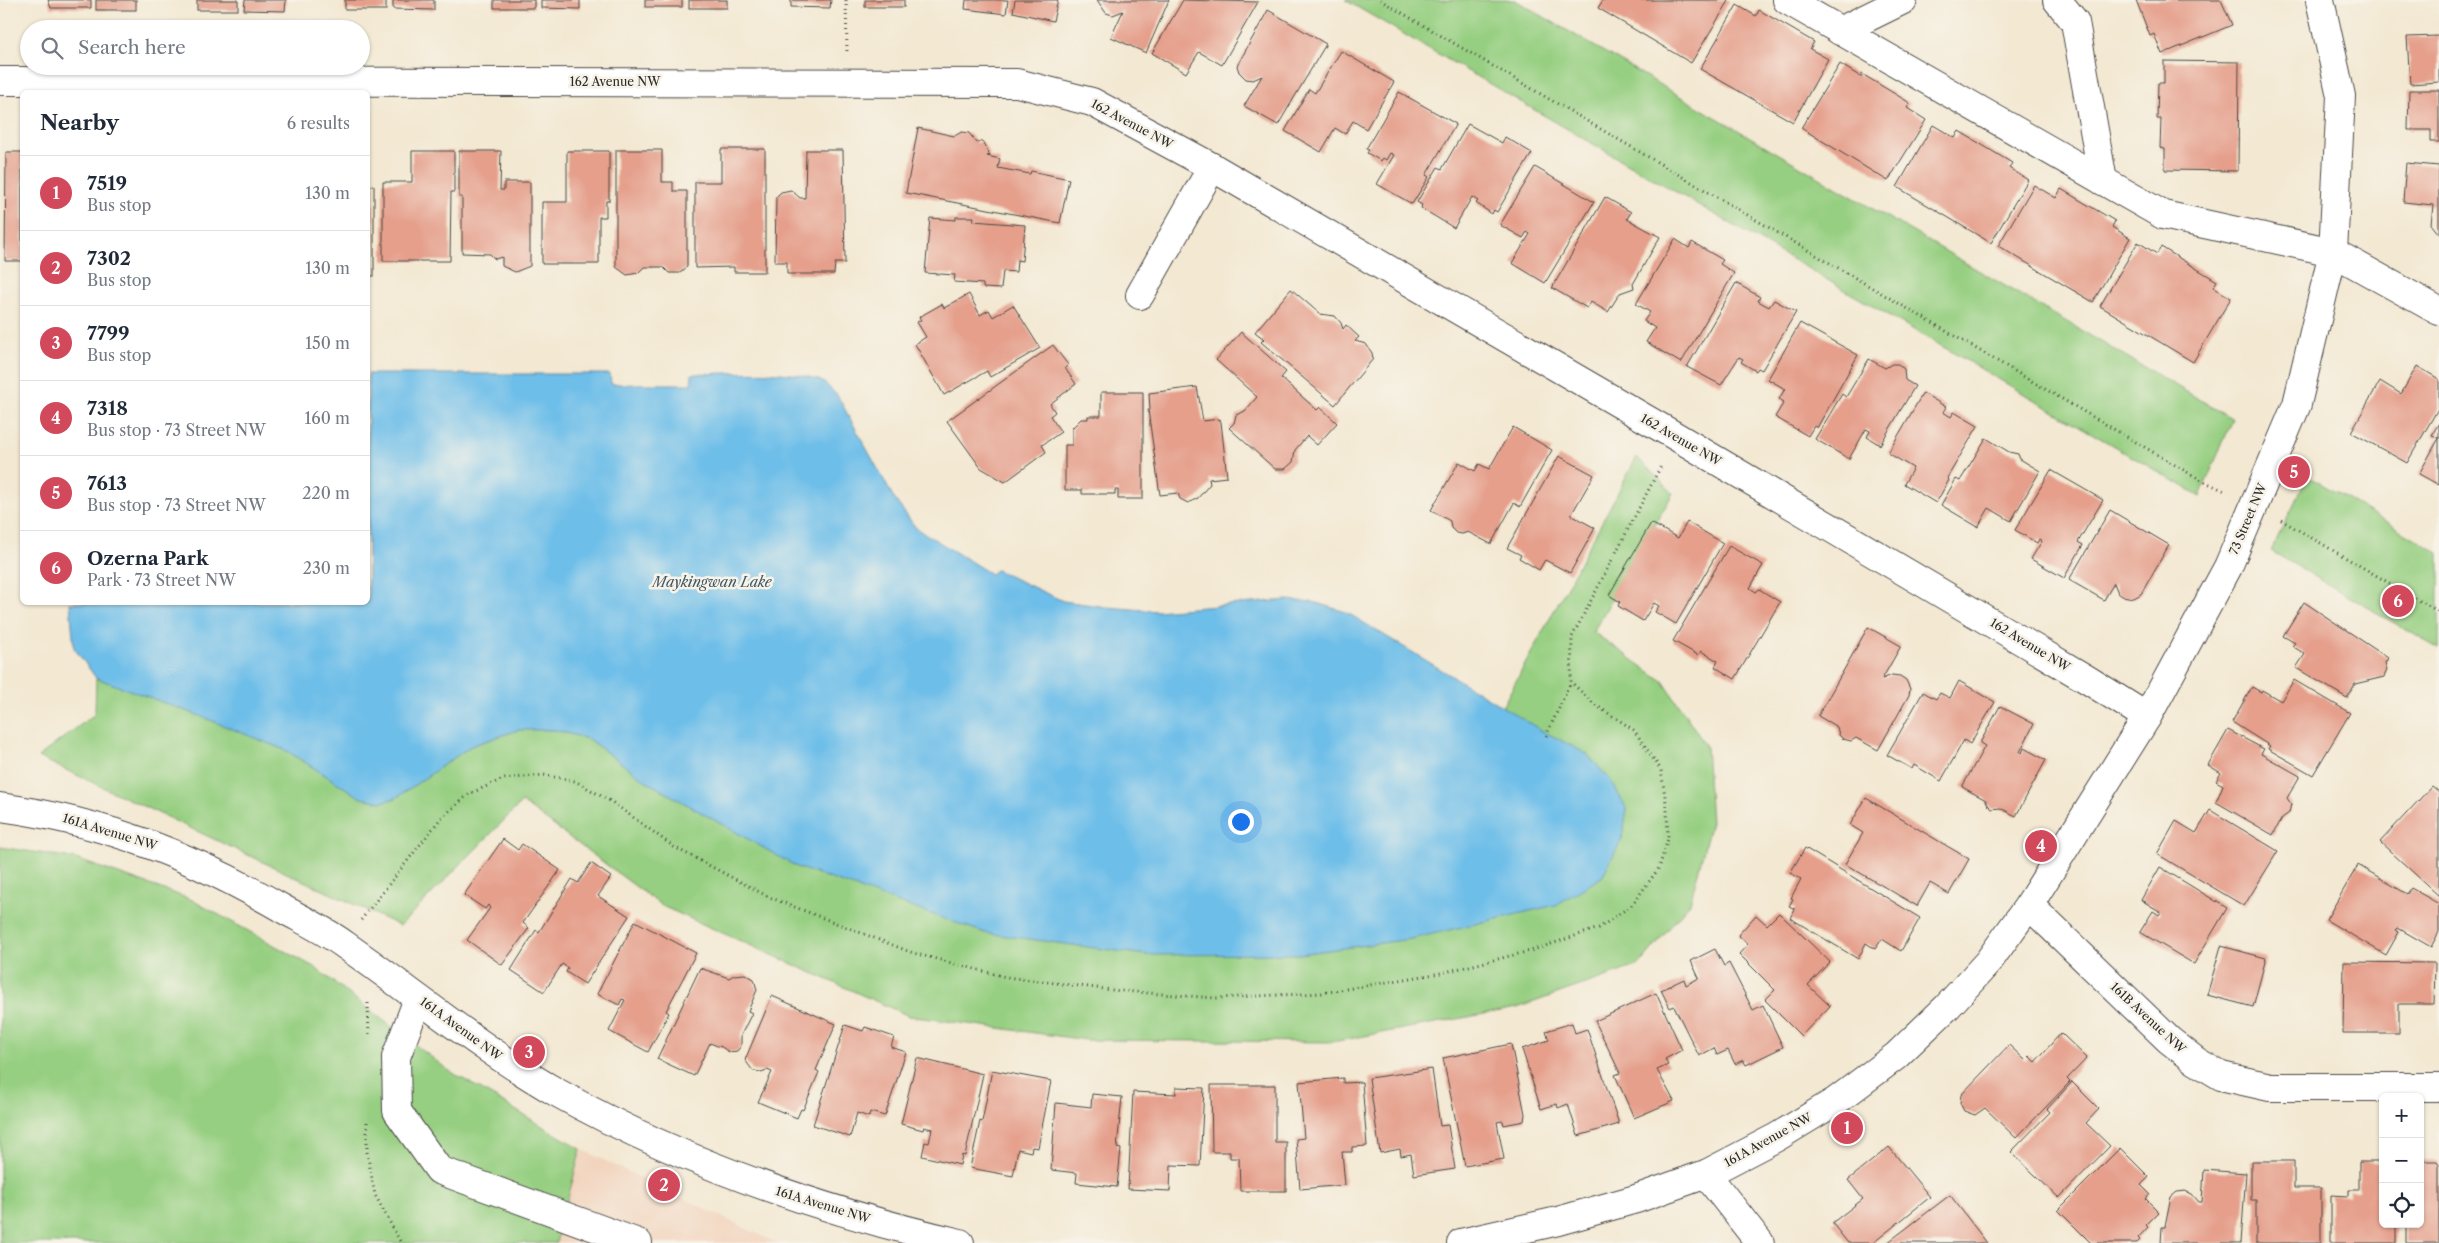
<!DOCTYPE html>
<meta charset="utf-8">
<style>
:root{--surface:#fff;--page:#f6f6f7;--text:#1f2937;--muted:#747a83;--line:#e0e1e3;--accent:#d1495b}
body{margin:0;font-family:"Libre Caslon Text",serif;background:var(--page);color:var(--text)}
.controls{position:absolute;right:15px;bottom:15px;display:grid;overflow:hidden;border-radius:8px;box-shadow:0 1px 4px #0004}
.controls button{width:45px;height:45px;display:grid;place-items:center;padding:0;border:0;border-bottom:1px solid var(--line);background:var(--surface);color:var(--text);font:25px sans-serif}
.you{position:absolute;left:1240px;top:821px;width:18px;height:18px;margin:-12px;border:4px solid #fff;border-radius:50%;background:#1a73e8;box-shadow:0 0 0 8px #1a73e833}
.badge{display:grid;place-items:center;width:32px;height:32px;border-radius:50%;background:var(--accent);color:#fff;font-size:16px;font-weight:700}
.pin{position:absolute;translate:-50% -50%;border:2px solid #fff;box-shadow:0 1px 5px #0006}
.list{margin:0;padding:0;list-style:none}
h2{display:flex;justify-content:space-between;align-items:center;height:65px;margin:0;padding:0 20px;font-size:21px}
h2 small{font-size:16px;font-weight:400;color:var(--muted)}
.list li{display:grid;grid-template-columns:32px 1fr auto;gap:15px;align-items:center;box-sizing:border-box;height:75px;padding:0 20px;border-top:1px solid var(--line)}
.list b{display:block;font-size:19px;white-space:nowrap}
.list p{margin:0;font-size:16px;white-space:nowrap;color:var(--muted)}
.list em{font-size:16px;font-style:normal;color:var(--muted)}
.icon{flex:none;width:28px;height:28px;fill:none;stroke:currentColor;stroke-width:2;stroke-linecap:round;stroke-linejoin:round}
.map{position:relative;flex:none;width:2439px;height:1243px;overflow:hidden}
.search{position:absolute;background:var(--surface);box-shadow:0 1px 4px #0004;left:20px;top:20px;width:350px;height:55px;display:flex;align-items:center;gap:12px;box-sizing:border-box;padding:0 18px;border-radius:28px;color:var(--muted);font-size:19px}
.panel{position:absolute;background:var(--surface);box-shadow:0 1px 4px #0004;left:20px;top:90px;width:350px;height:515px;border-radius:8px}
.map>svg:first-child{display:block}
.built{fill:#f2d4be}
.green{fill:#96cf81;stroke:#607d56}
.water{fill:#6dbee9;stroke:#4c748a}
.building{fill:#e59f8b}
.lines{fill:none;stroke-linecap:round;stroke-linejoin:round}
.minor-casing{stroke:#494744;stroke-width:30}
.path{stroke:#494744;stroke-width:3;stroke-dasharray:1 4;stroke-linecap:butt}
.minor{stroke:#fff;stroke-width:28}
.labels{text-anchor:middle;stroke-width:5;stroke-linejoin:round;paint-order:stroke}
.street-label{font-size:12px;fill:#2b2b2b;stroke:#f7f3e8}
.water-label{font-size:14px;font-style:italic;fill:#3f5764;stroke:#f7f3e8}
</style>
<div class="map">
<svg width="2439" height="1243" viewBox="0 0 2439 1243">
<rect width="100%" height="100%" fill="#f7f3e8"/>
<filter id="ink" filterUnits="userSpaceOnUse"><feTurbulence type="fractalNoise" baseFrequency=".02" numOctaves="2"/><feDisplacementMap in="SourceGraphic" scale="10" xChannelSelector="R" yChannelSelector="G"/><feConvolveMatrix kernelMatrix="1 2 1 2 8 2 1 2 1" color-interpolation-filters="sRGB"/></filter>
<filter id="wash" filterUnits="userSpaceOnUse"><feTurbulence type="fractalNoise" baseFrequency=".0096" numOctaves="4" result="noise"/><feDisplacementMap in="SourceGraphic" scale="20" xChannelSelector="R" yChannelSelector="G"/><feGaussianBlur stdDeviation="1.12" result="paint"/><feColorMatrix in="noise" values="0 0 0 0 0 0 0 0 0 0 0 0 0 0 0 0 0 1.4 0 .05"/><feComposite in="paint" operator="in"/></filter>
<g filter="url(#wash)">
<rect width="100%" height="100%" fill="#f3e8d2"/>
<path class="built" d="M581 1149 774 1242 782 1243H556Z"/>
<g class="green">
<path d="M1345 0H1515L2233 419 2200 496Z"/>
<path d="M1637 457 1673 493 1593 632 1663 681 1706 746 1711 822 1690 903 1639 965 1517 1008 1332 1042 1087 1040 909 1016 662 906 522 802 400 926 38 757 95 714 96 678 354 733 528 696 1509 853 1502 707Z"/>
<path d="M2308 476 2439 553V649L2271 551Z"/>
<path d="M0 847 73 858 190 899 314 967 448 1070 581 1149 556 1243H0Z"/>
</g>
<path class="water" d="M368 374H610L611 384H691L692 374C726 374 793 367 823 382 828 385 832 391 837 395L895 500 916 528 991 574 996 570 1063 601 1107 607 1157 611 1287 600 1313 602 1346 612 1541 730 1587 754 1611 781 1627 809 1622 839 1602 877 1556 905 1411 939 1299 954 1146 955 985 933 797 867 649 783 588 739 555 730H518L471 746 396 798 382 802 361 798 287 751 200 716 96 678 74 648 70 603 368 602Z"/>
<g id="blocks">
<g class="building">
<path d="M48 0H91V8H51Z"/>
<rect x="96" y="0" width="40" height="10"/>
<rect x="197" y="0" width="41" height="10"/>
<path d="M245 0H286L285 11 244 10Z"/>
<rect x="345" y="0" width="41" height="10"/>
<path d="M393 0H434V10L393 9Z"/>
<rect x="494" y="0" width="40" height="8"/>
<path d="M541 0H580V9L541 8Z"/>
<rect x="645" y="0" width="37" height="7"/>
<rect x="689" y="0" width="38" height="8"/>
<path d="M791 0H831L830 8 791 7Z"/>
<rect x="865" y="0" width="39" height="7"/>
<path d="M966 0H1008L1006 14 965 9Z"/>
<path d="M1015 0H1058L1053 21 1013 12Z"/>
<path d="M1097 0H1169L1146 53 1111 37 1123 11 1113 15 1106 13Z"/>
<path d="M1183 0 1258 2 1222 65 1199 52 1186 73 1152 53Z"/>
<path d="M1603 0H1728L1729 1 1691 63 1598 8Z"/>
<path d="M2136 0H2221L2232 25 2162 54 2154 34 2150 36Z"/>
<path d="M1737 5 1756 16 1759 10 1814 42 1810 49 1828 59 1793 122 1700 69Z"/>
<path d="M1268 10 1326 44 1278 125 1244 106 1262 76 1253 80 1246 79 1239 72 1237 66Z"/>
<path d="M2439 36V82L2410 84 2407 37Z"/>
<path d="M1341 51 1394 82 1366 129 1353 121 1345 134 1335 128 1321 152 1285 131 1309 89 1315 93Z"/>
<path d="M2164 61 2239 62 2238 171 2165 170V149L2160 148 2161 119H2157L2158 83H2164Z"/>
<path d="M1840 64 1861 77 1862 74 1910 103 1907 108 1926 120 1888 181 1801 128Z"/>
<path d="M2409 90H2439V142H2431V130H2408Z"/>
<path d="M1399 92 1456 124 1426 175 1429 177 1412 204 1377 184 1394 155 1390 153 1386 160 1383 158 1381 161 1367 153 1369 150 1366 149Z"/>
<path d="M1468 124 1502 143 1505 137 1532 153 1497 212 1494 210 1492 214 1476 203 1478 201 1472 197 1454 228 1421 208 1422 205 1417 202 1438 167 1442 169Z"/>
<path d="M1933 125 1955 138 1959 131 2012 163 2009 168 2028 180 1991 243 1897 187Z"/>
<path d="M918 128 954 136 962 132 969 133 977 143 982 141 990 155 987 156 1000 159 998 168 1030 174 1031 171 1069 179 1060 223 906 193Z"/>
<path d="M721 149H765V272H734V267L695 268V182H721Z"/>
<path d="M616 150H662V182H673V191H687V267L680 273H669L663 267H644L638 273 627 275 616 267Z"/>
<path d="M806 150H843L845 263H835L834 274H787V262H775L776 197 781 192 791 190 800 198H805Z"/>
<path d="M412 151H454V192H451L450 261H383V182H412Z"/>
<path d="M459 151H501L500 190H504V182H530V266L515 272 502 266V257L495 259 490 254 462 253V197H459Z"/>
<path d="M567 151H609V201H606V217H599V264H542V202H567Z"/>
<path d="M6 152H22V261H5Z"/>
<path d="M2406 163 2439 166V234L2431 224 2433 205 2403 202Z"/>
<path d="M1535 167 1594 202 1545 283 1512 263 1530 234 1527 232 1523 238 1500 225Z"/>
<path d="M2034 185 2056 198 2061 189 2115 221 2112 227 2130 238 2093 302 1998 246Z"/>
<rect x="368" y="186" width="6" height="90"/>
<path d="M1605 197 1631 212 1627 219 1660 237 1633 284 1634 288 1620 293 1608 312 1591 302 1587 308 1552 288Z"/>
<path d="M956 217H974L973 221 1025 225 1022 261 1017 260 1016 272 1003 271 1001 289 983 288V284L954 282 955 275 925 273 930 218 956 220Z"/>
<path d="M1675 239 1689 248 1692 242 1723 260 1720 264 1734 273 1681 363 1646 342 1655 328 1644 321 1650 312 1636 304Z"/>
<path d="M2138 242 2157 254 2161 247 2217 281 2213 287 2231 298 2193 362 2100 306Z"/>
<path d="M1736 283 1760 297 1758 301 1769 307 1774 300 1796 312 1762 370 1758 368 1756 371 1741 362 1743 359 1739 357 1721 385 1687 367Z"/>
<path d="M1291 289 1320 314 1335 316 1341 323 1343 329 1346 325 1359 337 1355 341 1366 344 1372 353 1373 359 1335 405 1261 342 1264 339 1255 332Z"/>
<path d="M969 294 980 315 989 310 993 317 1013 305 1040 348 990 377 987 371 944 395 915 344 926 337 917 322 921 320 919 317 942 304 944 308Z"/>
<path d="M1800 323 1858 355 1817 428 1814 426 1808 436 1775 417 1784 402 1779 399 1785 389 1768 379Z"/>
<path d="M1241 332 1286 372 1281 378 1317 410 1320 407 1337 423 1317 445 1307 436 1295 450 1293 462 1285 469H1275L1229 428 1234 423 1236 415 1245 411 1257 397 1216 360Z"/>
<path d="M1053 345 1068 365 1065 368 1076 384 1050 404 1055 412 1050 416 1061 432 1042 445 1046 452 1005 482 981 468 947 421Z"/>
<path d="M1869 359 1885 368 1892 364H1898L1904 369 1905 380 1915 386 1880 445 1867 437 1870 431 1866 429 1849 459 1815 439 1842 394 1846 397Z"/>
<path d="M2417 366 2439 379V407L2407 463 2351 432 2380 381 2401 394Z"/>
<path d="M1197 387 1203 421 1219 419 1221 422 1227 477 1209 479 1210 484 1198 498 1188 503 1180 499 1178 493 1160 495 1148 410H1150L1149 393Z"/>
<path d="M1101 392H1143V499H1118V490H1115V494H1082V490H1065V445H1072V428L1081 419H1088V416H1101Z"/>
<path d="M1923 393 1946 407 1943 412 1951 417 1954 412 1978 426 1947 478 1949 480 1936 503 1904 484 1913 468 1888 453Z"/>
<path d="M2439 423V485L2419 474 2439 438 2432 435Z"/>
<path d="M1513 427 1552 450 1520 507 1514 503 1491 544 1468 532 1462 534 1456 533 1451 528 1450 521 1431 510 1459 462 1475 471 1479 464 1489 469Z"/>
<path d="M1986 438 2009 452 2018 454 2020 459 2040 471 2011 521 1989 508 1978 527 1941 505 1956 479 1960 481Z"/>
<path d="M1559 456 1594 475 1571 515 1595 528 1570 573 1545 560 1539 570 1519 558 1521 555 1507 548Z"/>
<path d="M2051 470 2103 500 2078 542 2083 545 2064 578 2031 559 2042 541 2039 539 2037 543 2015 530Z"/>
<path d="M2110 510 2169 545 2141 594 2134 598 2122 596 2118 593 2114 583 2104 600 2069 580Z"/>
<path d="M1687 522 1723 543 1676 624 1655 612 1659 606 1654 603 1643 621 1618 606 1620 602 1609 595 1651 523 1678 538Z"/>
<path d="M1729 546 1763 565 1750 588 1756 592 1759 589 1780 602 1735 679 1715 667 1718 661 1701 651 1698 655 1673 641Z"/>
<path d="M2304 602 2388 658 2385 663 2387 670 2384 677 2355 684 2347 698 2296 668 2305 654 2292 646 2295 643 2283 636Z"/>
<path d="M1868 627 1901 646 1882 679 1892 675 1900 676 1906 680 1910 689 1909 695 1878 750 1856 738 1851 741 1843 739 1839 735 1837 727 1818 716Z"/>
<path d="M2294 680 2350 713 2313 775 2268 749 2270 746 2232 722 2252 687 2261 692 2262 690 2281 701Z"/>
<path d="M1959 681 1995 702 1970 744 1964 740 1941 781 1914 765 1912 769 1887 755 1923 692 1936 699 1940 693 1950 698Z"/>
<path d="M2000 706 2034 724 2020 752 2022 753 2024 748 2046 760 2016 816 2000 808 1992 809 1988 805 1986 800 1962 787 1985 746 1980 743Z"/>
<path d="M2228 730 2264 749 2261 754 2300 776 2287 798 2291 804 2289 813 2282 818 2273 835 2216 802 2223 785 2216 781 2221 773 2208 765Z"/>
<path d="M2432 786 2439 792V896L2380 842Z"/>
<path d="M1866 798 1969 859 1949 894 1930 883 1917 906 1845 864 1863 833 1850 825Z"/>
<path d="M2210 810 2278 851 2244 906 2157 854 2176 821 2196 833Z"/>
<path d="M503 839 518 850 522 844 560 870 523 923 529 928 502 965 467 940 490 908 488 905 485 909 464 895Z"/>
<path d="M1805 848 1920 918 1901 951 1882 939 1875 949 1866 943 1858 959 1790 918 1795 909 1789 906 1793 899 1791 898 1801 879 1790 873Z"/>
<path d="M591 863 611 877 598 896 629 916 585 984 566 972 568 968 562 964 544 992 511 970 536 930 539 932 572 879 578 883Z"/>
<path d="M2358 865 2407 894 2411 888 2439 904V932L2431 947 2398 928 2396 930 2399 932 2386 955 2326 920Z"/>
<path d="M2160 867 2227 908 2194 964 2140 932 2153 911 2159 915 2161 912 2141 900Z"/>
<path d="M1779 913 1830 962 1808 985 1830 1006 1801 1036 1765 1000 1775 990 1739 954 1748 944 1738 935 1756 915 1767 925Z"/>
<path d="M635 921 696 953 666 1011 669 1013 648 1052 609 1031 625 1000 622 999 619 1005 597 994Z"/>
<path d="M2221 946 2266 958 2253 1007 2207 995Z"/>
<path d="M1715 949 1724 966 1729 963 1753 1010 1763 1005 1783 1047 1746 1065 1743 1060 1735 1064 1728 1050 1717 1055 1714 1048 1699 1056 1674 1006 1670 1008 1661 990 1684 979 1686 985 1699 978 1691 961Z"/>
<path d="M2344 962 2435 963 2434 1004H2399V1033H2343Z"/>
<path d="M700 968 729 978 734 975 745 974 754 979 757 990 748 1011 752 1013 741 1035V1046L737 1051 729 1052 720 1046V1047L710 1043 694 1076 657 1059Z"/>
<path d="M1656 993 1682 1050 1665 1059 1668 1065 1657 1070 1674 1101 1634 1118 1615 1075 1620 1073 1595 1021Z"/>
<path d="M772 996 836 1024 816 1070 819 1072 803 1110 801 1109 797 1118 758 1102 772 1072 767 1070 761 1072 753 1071 745 1060Z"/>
<path d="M1572 1023 1575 1033 1587 1029 1619 1124 1578 1136 1568 1104 1558 1108 1557 1104 1541 1109 1522 1049 1549 1040 1546 1031Z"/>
<path d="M845 1025 863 1031 865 1027 894 1037 891 1047 906 1052 885 1116 870 1112 869 1117 857 1113 850 1137 813 1125Z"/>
<path d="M2061 1033 2087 1058 2067 1079 2070 1082 2016 1138 1985 1108 1975 1115 1964 1111 1960 1103 1961 1095 2009 1045 2025 1060 2029 1056 2035 1062Z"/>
<path d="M1511 1044 1525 1114 1524 1121 1504 1125 1503 1121 1497 1122 1504 1159 1465 1166 1443 1058Z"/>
<path d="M917 1058 983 1074 965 1156 962 1155 960 1165 922 1156 925 1142 929 1143 932 1129 924 1127 923 1130 901 1124Z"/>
<path d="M1432 1069 1440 1126 1448 1125 1455 1169 1414 1175 1411 1154 1401 1156 1400 1149 1380 1153 1369 1078Z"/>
<path d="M992 1070 1051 1081 1038 1148 1032 1147 1031 1152 1018 1149 1013 1176 970 1168 980 1121 982 1122Z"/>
<path d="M1343 1078V1083L1362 1082 1367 1146 1352 1147V1152H1342L1345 1185 1300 1189 1296 1139 1304 1138 1299 1082Z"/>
<path d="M2072 1082 2099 1109 2086 1123 2110 1146 2059 1198 2011 1152 2050 1112 2047 1109Z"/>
<path d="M1211 1085H1275V1142H1286V1191H1240L1239 1158H1230V1152H1212Z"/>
<path d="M1176 1087 1204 1088 1200 1166 1171 1165 1170 1191 1128 1189 1133 1092 1176 1094Z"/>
<path d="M1092 1094 1122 1097 1117 1148 1121 1149 1117 1187 1076 1183 1077 1173 1051 1170 1056 1103 1091 1107Z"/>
<path d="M1889 1147 1930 1197 1873 1243H1848L1832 1223 1863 1199 1848 1180Z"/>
<path d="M2120 1148 2149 1177 2141 1185 2150 1194 2146 1199 2159 1212 2146 1225 2148 1227 2138 1238 2140 1240 2137 1243H2091L2058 1210Z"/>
<path d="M2251 1161H2294V1188H2321V1243H2256V1200H2251Z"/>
<path d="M2420 1161H2437L2439 1164V1243H2406V1224H2420Z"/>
<path d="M2359 1162H2383V1224H2396V1243H2331V1195L2349 1196V1190H2359Z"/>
<path d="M2204 1170 2246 1173 2241 1243H2161L2162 1227H2165L2171 1197 2177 1192 2185 1191 2192 1194 2199 1202H2202Z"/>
<path d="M1950 1195 1987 1243H1887Z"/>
</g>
</g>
</g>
<g filter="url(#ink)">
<use href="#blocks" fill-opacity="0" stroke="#494744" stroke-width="1"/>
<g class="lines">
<g class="minor-casing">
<g id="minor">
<path d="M1787 0 2163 215 2333 252 2439 311"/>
<path d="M2057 0 2075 22 2103 181"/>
<path d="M1840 31 1903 0"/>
<path d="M0 81 1017 83 1092 102 1212 167 1677 437 2088 680 2147 717"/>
<path d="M1140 295 1212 167"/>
<path d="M0 807C107 822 192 856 285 910 305 921 326 931 345 945 415 994 481 1049 556 1092 683 1163 819 1210 960 1243"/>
<path d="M2029 905 2169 1040 2196 1061 2221 1076 2270 1087H2439"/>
<path d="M418 999 396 1057 397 1111 439 1170 638 1243"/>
<path d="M1706 1174 1760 1243"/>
<path d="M1461 1243 1558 1221 1636 1199 1706 1174 1777 1137 1836 1101 1896 1056 1947 1007 1988 962 2029 905 2147 717 2228 567 2297 404 2333 252 2341 96 2320 0"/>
</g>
</g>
<g class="path">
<path d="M846 0 847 51"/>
<path d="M1380 0 2199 479 2227 492"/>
<path d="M2281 520 2439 612"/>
<path d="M1546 736 1571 682 1572 637 1662 464"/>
<path d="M361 920 441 818 469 794 503 779 544 775 575 781 612 802 674 847 769 897 913 953 1006 977 1121 991 1215 998 1322 993 1441 973 1530 951 1599 928 1632 905 1659 868 1668 839 1667 809 1661 770 1634 730 1594 704 1571 682"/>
<path d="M368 1003 369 1036"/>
<path d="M367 1122V1152L375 1195 401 1243"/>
</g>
<use href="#minor" class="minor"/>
</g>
</g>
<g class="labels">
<g class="street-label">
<text x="615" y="86">162 Avenue NW</text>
<text transform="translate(1132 124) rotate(28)" y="4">162 Avenue NW</text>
<text transform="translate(1681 440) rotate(30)" y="4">162 Avenue NW</text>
<text transform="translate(2248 519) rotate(-67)" y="4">73 Street NW</text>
<text transform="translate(2030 645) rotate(31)" y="4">162 Avenue NW</text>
<text transform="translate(110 832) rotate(17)" y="4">161A Avenue NW</text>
<text transform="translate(2148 1018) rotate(43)" y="4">161B Avenue NW</text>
<text transform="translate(461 1029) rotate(36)" y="4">161A Avenue NW</text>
<text transform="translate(1768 1140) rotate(-29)" y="4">161A Avenue NW</text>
<text transform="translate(823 1205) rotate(17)" y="4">161A Avenue NW</text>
</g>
<g class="water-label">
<text x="712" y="587">Maykingwan Lake</text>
</g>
</g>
</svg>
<div class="controls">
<button>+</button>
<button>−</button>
<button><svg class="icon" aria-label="locate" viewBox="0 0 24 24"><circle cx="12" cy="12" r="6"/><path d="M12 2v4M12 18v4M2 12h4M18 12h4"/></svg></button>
</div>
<div class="you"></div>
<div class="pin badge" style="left:1847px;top:1128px">1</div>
<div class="pin badge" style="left:664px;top:1185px">2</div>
<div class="pin badge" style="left:529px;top:1052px">3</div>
<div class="pin badge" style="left:2041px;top:846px">4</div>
<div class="pin badge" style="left:2294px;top:472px">5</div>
<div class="pin badge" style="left:2398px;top:601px">6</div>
<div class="search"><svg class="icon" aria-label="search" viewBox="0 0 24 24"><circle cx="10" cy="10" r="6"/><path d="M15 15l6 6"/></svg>Search here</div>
<section class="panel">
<h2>Nearby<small>6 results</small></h2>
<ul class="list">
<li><span class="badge">1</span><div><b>7519</b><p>Bus stop</p></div><em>130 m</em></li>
<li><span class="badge">2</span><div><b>7302</b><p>Bus stop</p></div><em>130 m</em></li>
<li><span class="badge">3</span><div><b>7799</b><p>Bus stop</p></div><em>150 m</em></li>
<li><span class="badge">4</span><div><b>7318</b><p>Bus stop · 73 Street NW</p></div><em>160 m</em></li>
<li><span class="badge">5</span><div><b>7613</b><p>Bus stop · 73 Street NW</p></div><em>220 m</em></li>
<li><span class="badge">6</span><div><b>Ozerna Park</b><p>Park · 73 Street NW</p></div><em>230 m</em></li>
</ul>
</section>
</div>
